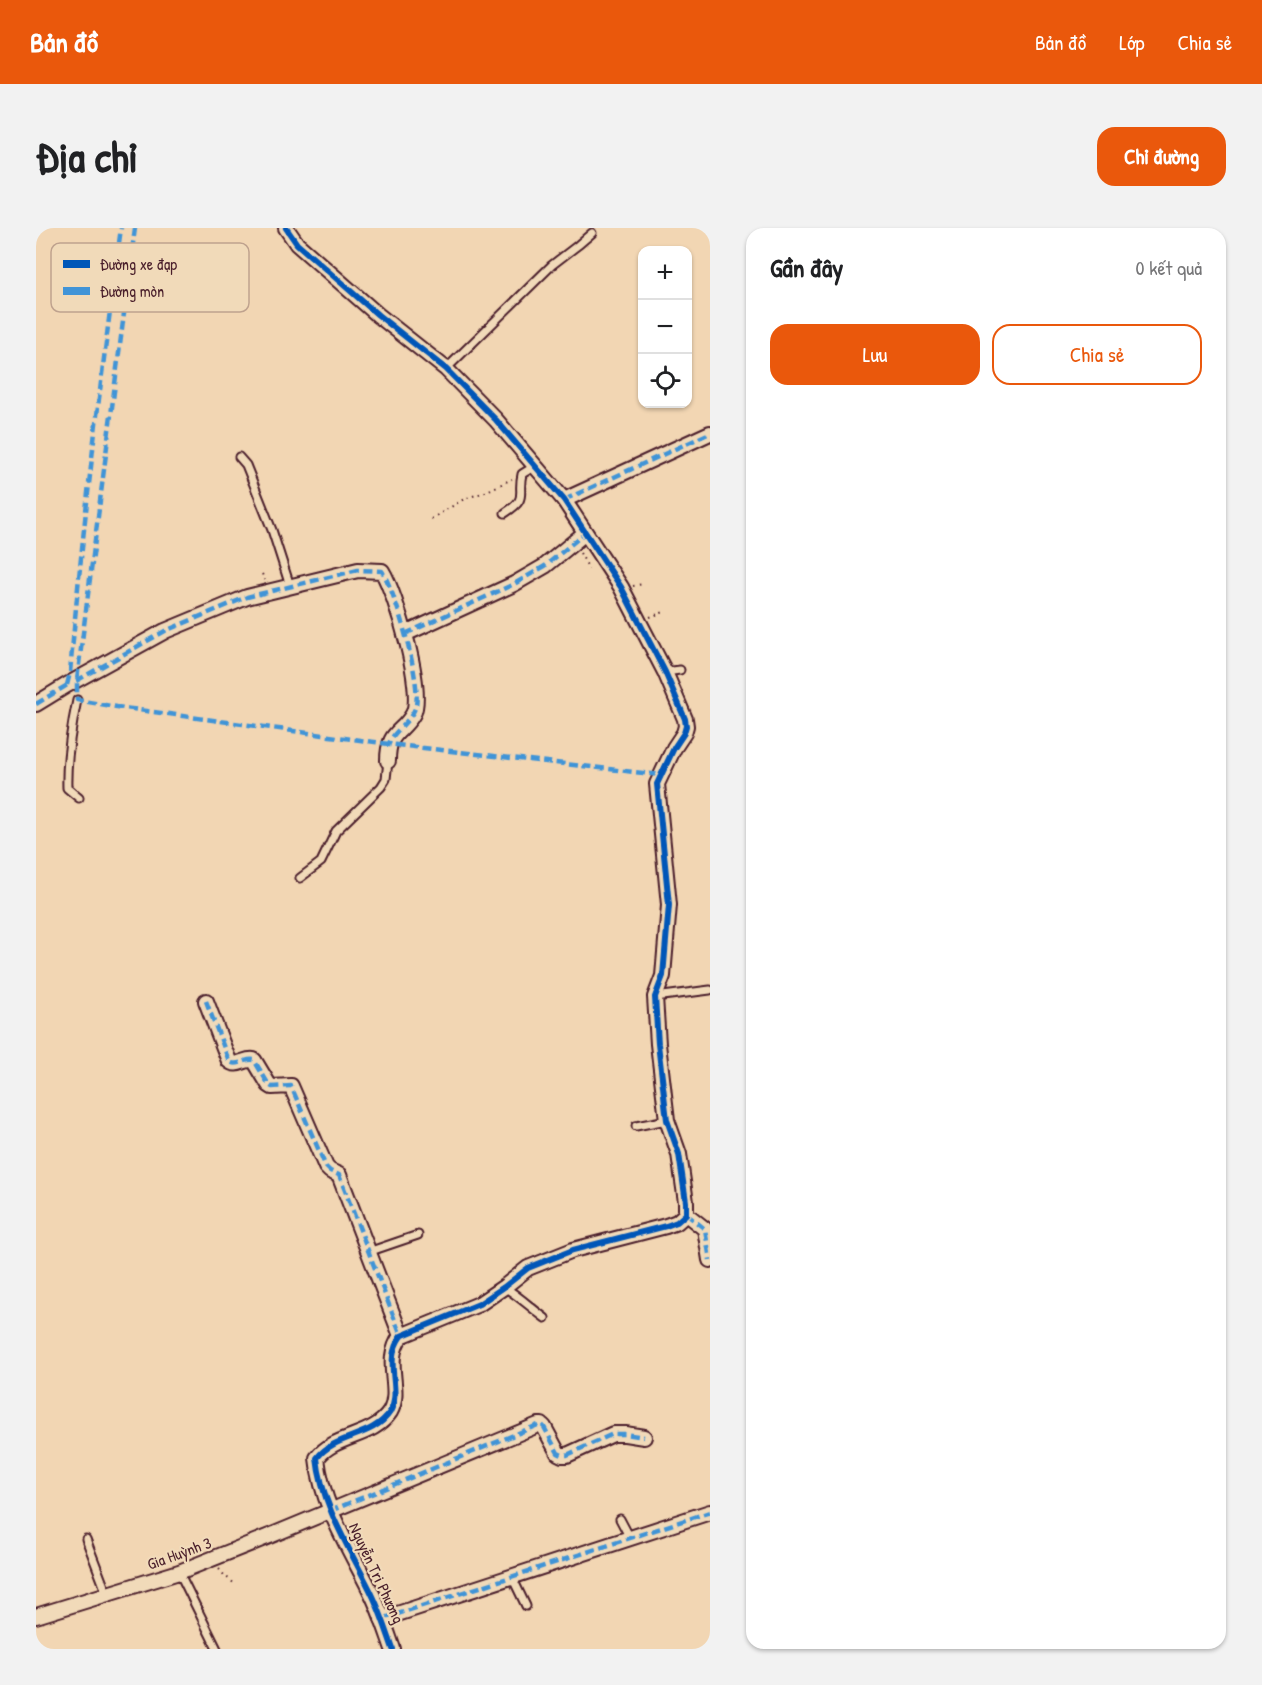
<!DOCTYPE html>
<html lang="vi">
<meta charset="utf-8">
<style>
:root{--surface:#fff;--page:#f2f2f2;--text:#202124;--muted:#757577;--line:#e0e0e0;--accent:#ea580c}
body{margin:0;font-family:"Patrick Hand",sans-serif;background:var(--page);color:var(--text)}
.controls{position:absolute;right:18px;top:18px;display:grid;overflow:hidden;border-radius:12px;box-shadow:0 2px 4px #0004}
.controls button{width:54px;height:54px;display:grid;place-items:center;padding:0;border:0;border-bottom:2px solid var(--line);background:var(--surface);color:var(--text);font:30px sans-serif}
.list{margin:0;padding:0;list-style:none}
h2{display:flex;justify-content:space-between;align-items:center;height:78px;margin:0;padding:0 24px;font-size:26px}
h2 small{font-size:20px;font-weight:400;color:var(--muted)}
.actions{display:flex;gap:12px;padding:18px 24px}
.actions a{flex:1;padding:14px 0;border:2px solid var(--accent);border-radius:18px;text-align:center;font-size:21px;color:var(--accent)}
.actions .main{background:var(--accent);color:#fff}
.icon{flex:none;width:33px;height:33px;fill:none;stroke:currentColor;stroke-width:2;stroke-linecap:round;stroke-linejoin:round}
.map{position:relative;flex:none;width:674px;height:1421px;overflow:hidden;border-radius:18px}
header{display:flex;align-items:center;gap:36px;box-sizing:border-box;height:84px;padding:0 30px;background:var(--accent);color:#fff}
header strong{font-size:28px}
nav{display:flex;gap:33px;margin-inline-start:auto;font-size:21px}
.intro{display:flex;align-items:center;justify-content:space-between;box-sizing:border-box;height:144px;padding:0 36px}
h1{margin:0;font-size:42px}
.button{padding:15px 27px;border-radius:18px;background:var(--accent);color:#fff;font-size:21px;font-weight:700}
main{display:flex;gap:36px;padding:0 36px}
aside{flex:1;background:var(--surface);border-radius:18px;box-shadow:0 2px 4px #0004}
.map>svg:first-child{display:block}
.lines{fill:none;stroke-linecap:round;stroke-linejoin:round}
.lane-casing{stroke:#4a1f2b;stroke-width:11}
.street-casing{stroke:#4a1f2b;stroke-width:18}
.path{stroke:#4a1f2b;stroke-width:2;stroke-dasharray:1.5 4.5;stroke-linecap:butt}
.lane{stroke:#f1dab9;stroke-width:7}
.street{stroke:#f1dab9;stroke-width:14}
.quiet{stroke:#4194d7;stroke-width:4.5;stroke-dasharray:9 4.5;stroke-linecap:butt}
.cycleway-casing{stroke:#f1dab9;stroke-width:10}
.cycleway{stroke:#0057b8;stroke-width:6}
.labels{text-anchor:middle;stroke-width:4.5;stroke-linejoin:round;paint-order:stroke}
.street-label{font-size:16px;fill:#4a1f2b;stroke:#f1dab9}
.key{fill:#f1dab9;stroke:#bfa28e;stroke-width:1.5}
.key-label{font-size:16px;fill:#4a1f2b}
</style>
<header>
<strong>Bản đồ</strong>
<nav><a>Bản đồ</a><a>Lớp</a><a>Chia sẻ</a></nav>
</header>
<div class="intro"><h1>Địa chỉ</h1><a class="button">Chỉ đường</a></div>
<main>
<div class="map">
<svg width="674" height="1421" viewBox="0 0 674 1421">
<rect width="100%" height="100%" fill="#f2d6b3"/>
<filter id="ink" filterUnits="userSpaceOnUse"><feTurbulence type="fractalNoise" baseFrequency=".0167" numOctaves="2"/><feDisplacementMap in="SourceGraphic" scale="12" xChannelSelector="R" yChannelSelector="G"/><feConvolveMatrix kernelMatrix="1 2 1 2 8 2 1 2 1" color-interpolation-filters="sRGB"/></filter>
<g filter="url(#ink)">
<g class="lines">
<g class="lane-casing">
<g id="lane">
<path d="M410 141 516 37 542 17 556 5"/>
<path d="M203 229 210 237 236 302 254 358"/>
<path d="M469 285C493 270 481 267 486 246L499 238"/>
<path d="M629 444 644 442"/>
<path d="M41 472C35 501 30 530 31 560L43 570"/>
<path d="M264 650 285 634 300 603 345 559 350 551 352 533"/>
<path d="M619 769 674 762"/>
<path d="M600 898 631 892"/>
<path d="M332 1024 382 1007"/>
<path d="M468 1059C483 1068 495 1080 509 1090"/>
<path d="M584 1291 594 1310"/>
<path d="M50 1311 71 1366"/>
<path d="M143 1344 181 1421"/>
<path d="M476 1349 490 1378"/>
</g>
</g>
<g class="street-casing">
<g id="street">
<path d="M250 0 261 16 342 87 410 141 460 192 528 272 585 359 629 444 649 491 650 498 648 505 638 520 621 556 633 677 627 748 619 769 622 816 631 892 643 926 650 974V986L641 994 630 998 537 1022 492 1040 468 1059 443 1076 365 1108C346 1134 367 1161 354 1184 337 1210 299 1206 281 1230 286 1280 316 1324 337 1368 345 1385 351 1404 357 1421"/>
<path d="M528 272 674 205"/>
<path d="M369 406 478 356 509 338 549 305"/>
<path d="M0 476 31 457 129 403 211 369 322 342 346 343C360 366 389 464 377 486 365 507 352 502 352 533"/>
<path d="M170 773 193 833C201 840 209 830 218 832L233 857 236 859 255 858 290 939 294 943 303 947 365 1108"/>
<path d="M650 986 669 1001 674 1032"/>
<path d="M0 1388 143 1344 236 1307 502 1197H506L508 1199 522 1225 526 1227H531L577 1206H589L608 1209"/>
<path d="M346 1391 674 1284"/>
</g>
</g>
<g class="path">
<path d="M395 291 428 271 449 264 476 251"/>
<path d="M544 325 553 341"/>
<path d="M226 346 229 352"/>
<path d="M597 358 607 356"/>
<path d="M614 389 628 384"/>
<path d="M183 1341 188 1347 200 1357"/>
</g>
<use href="#lane" class="lane"/>
<use href="#street" class="street"/>
<g class="quiet">
<path d="M99 0 41 452V472L81 479 353 516 625 547"/>
<path d="M528 272 674 205"/>
<path d="M369 406 478 356 509 338 549 305"/>
<path d="M40 453 129 403 211 369 322 342 346 343C360 365 385 453 380 477 376 494 355 503 352 519"/>
<path d="M31 457 34 445C47 296 65 148 85 0"/>
<path d="M0 476 33 456"/>
<path d="M170 773 193 833C201 840 209 830 218 832L233 857 236 859 255 858 290 939 294 943 303 947 365 1108"/>
<path d="M650 986 669 1001 674 1032"/>
<path d="M294 1283 502 1197H506L508 1199 522 1225 526 1227H531L577 1206H589L608 1209"/>
<path d="M346 1391 674 1284"/>
</g>
<g class="cycleway-casing">
<path id="cycleway" d="M250 0 261 16 342 87 410 141 460 192 528 272 585 359 629 444 649 491 650 498 648 505 638 520 621 556 633 677 627 748 619 769 622 816 631 892 643 926 650 974V986L641 994 630 998 537 1022 492 1040 468 1059 443 1076 365 1108C346 1134 367 1161 354 1184 337 1210 299 1206 281 1230 286 1280 316 1324 337 1368 345 1385 351 1404 357 1421"/>
</g>
<use href="#cycleway" class="cycleway"/>
</g>
</g>
<g class="labels">
<g class="street-label">
<text transform="translate(143 1325) rotate(-20)" y="6">Gia Huỳnh 3</text>
<text transform="translate(341 1345) rotate(65)" y="6">Nguyễn Tri Phương</text>
</g>
</g>
<rect x="15" y="15" width="198" height="69" rx="9" class="key"/>
<rect x="27" y="32" width="27" height="8" fill="#0057b8"/>
<rect x="27" y="59" width="27" height="8" fill="#4194d7"/>
<g class="key-label">
<text x="64" y="42">Đường xe đạp</text>
<text x="64" y="69">Đường mòn</text>
</g>
</svg>
<div class="controls">
<button>+</button>
<button>−</button>
<button><svg class="icon" aria-label="locate" viewBox="0 0 24 24"><circle cx="12" cy="12" r="6"/><path d="M12 2v4M12 18v4M2 12h4M18 12h4"/></svg></button>
</div>
</div>
<aside>
<h2>Gần đây<small>0 kết quả</small></h2>
<ul class="list">
</ul>
<div class="actions"><a class="main">Lưu</a><a>Chia sẻ</a></div>
</aside>
</main>
